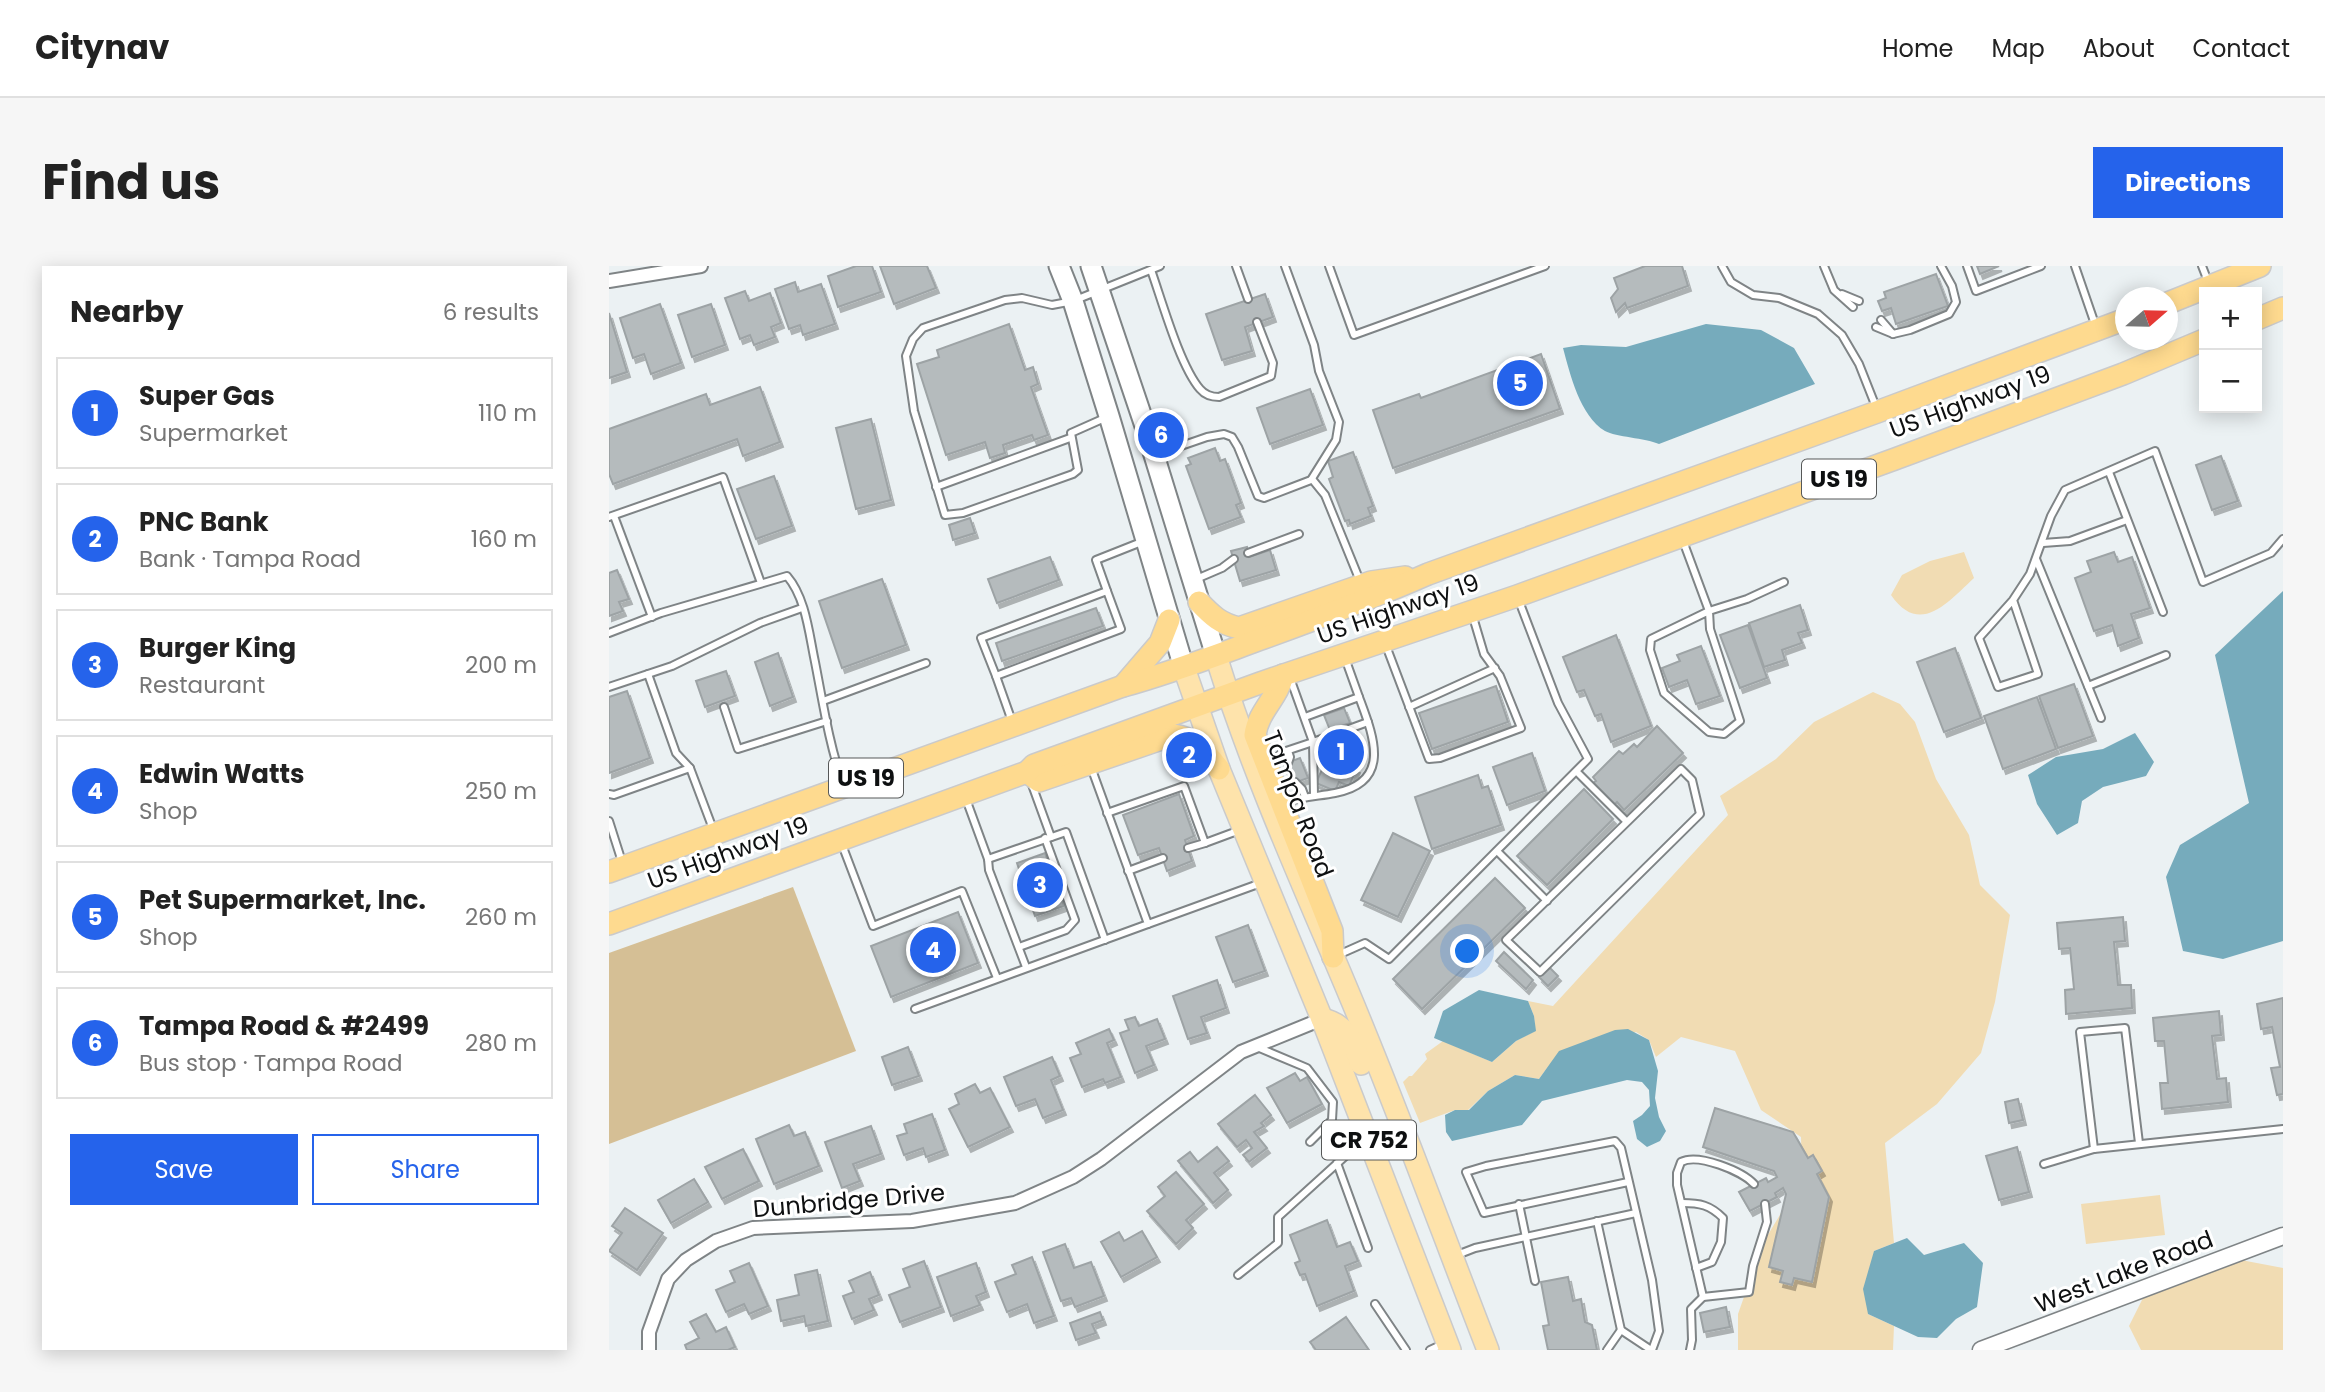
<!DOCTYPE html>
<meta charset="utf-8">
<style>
:root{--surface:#fff;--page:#f6f6f6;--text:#222;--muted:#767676;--line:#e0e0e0;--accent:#2563eb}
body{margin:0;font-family:Poppins,sans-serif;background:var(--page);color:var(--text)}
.controls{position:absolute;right:21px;top:21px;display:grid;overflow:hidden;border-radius:0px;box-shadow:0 4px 18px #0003}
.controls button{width:63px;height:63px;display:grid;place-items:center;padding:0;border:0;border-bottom:2px solid var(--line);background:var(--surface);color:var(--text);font:35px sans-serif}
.compass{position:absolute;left:1506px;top:21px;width:63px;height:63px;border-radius:50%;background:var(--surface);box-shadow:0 4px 18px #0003;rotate:70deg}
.you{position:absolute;left:859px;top:686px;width:24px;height:24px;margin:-18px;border:5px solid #fff;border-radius:50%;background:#1a73e8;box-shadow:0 0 0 10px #1a73e833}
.badge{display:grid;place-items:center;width:46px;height:46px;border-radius:50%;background:var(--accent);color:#fff;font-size:23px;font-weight:700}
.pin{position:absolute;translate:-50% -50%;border:4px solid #fff;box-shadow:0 2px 7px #0006}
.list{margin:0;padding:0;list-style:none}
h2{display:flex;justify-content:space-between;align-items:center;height:91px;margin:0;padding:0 28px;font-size:30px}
h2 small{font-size:23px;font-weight:400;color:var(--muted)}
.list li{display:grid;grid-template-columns:46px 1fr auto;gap:21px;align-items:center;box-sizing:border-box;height:112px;margin:0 14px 14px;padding:0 14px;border:2px solid var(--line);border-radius:0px}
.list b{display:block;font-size:26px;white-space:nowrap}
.list p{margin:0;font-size:23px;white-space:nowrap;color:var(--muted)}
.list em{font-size:23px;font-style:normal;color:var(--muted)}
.actions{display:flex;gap:14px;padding:21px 28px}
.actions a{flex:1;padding:16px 0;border:2px solid var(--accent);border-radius:0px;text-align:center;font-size:24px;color:var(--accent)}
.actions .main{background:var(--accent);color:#fff}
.map{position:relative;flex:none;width:1674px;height:1084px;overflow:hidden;border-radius:0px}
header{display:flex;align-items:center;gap:42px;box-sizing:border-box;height:98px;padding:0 35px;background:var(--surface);border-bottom:2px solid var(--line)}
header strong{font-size:33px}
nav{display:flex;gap:38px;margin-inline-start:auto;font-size:24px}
.intro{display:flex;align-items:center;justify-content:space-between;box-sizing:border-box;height:168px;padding:0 42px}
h1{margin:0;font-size:49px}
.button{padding:18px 32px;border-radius:0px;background:var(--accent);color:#fff;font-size:24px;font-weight:700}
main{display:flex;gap:42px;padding:0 42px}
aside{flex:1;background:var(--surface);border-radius:0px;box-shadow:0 4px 18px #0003}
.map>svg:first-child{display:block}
.green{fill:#f1dcb3}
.forest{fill:#d5bf95}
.water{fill:#76abbc}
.building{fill:#b5bbbd;stroke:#9da3a5;stroke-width:2;filter:url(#shadow)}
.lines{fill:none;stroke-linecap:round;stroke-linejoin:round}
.service-casing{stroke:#7f8486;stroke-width:10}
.minor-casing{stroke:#7f8486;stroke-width:16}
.tertiary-casing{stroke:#7f8486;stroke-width:19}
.secondary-casing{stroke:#7f8486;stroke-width:23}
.primary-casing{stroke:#cacacb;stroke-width:24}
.trunk-casing{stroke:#cacacb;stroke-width:24}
.service{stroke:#fff;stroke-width:6}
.minor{stroke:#fff;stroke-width:12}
.tertiary{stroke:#fff;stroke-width:16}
.secondary{stroke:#fff;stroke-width:19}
.primary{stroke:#fee3ab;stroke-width:21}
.trunk{stroke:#feda8f;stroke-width:21}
.labels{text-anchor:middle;stroke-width:6;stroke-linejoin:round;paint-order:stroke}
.shield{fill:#fff;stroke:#565858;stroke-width:2}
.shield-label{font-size:23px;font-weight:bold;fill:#0e1011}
.street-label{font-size:24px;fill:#0e1011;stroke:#fff}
</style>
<header>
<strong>Citynav</strong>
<nav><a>Home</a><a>Map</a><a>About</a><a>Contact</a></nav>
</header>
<div class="intro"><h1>Find us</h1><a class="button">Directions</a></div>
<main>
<aside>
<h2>Nearby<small>6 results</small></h2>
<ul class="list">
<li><span class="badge">1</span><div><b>Super Gas</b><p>Supermarket</p></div><em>110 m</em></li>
<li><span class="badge">2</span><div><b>PNC Bank</b><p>Bank · Tampa Road</p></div><em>160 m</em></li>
<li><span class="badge">3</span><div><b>Burger King</b><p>Restaurant</p></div><em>200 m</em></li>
<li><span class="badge">4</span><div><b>Edwin Watts</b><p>Shop</p></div><em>250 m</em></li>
<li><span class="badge">5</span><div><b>Pet Supermarket, Inc.</b><p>Shop</p></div><em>260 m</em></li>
<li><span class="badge">6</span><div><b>Tampa Road &amp; #2499</b><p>Bus stop · Tampa Road</p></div><em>280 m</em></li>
</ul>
<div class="actions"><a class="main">Save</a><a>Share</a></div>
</aside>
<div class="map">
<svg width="1674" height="1084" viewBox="0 0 1674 1084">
<defs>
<filter id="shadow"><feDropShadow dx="3" dy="5" stdDeviation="0" flood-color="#0004"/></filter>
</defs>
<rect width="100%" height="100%" fill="#ebf1f3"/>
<g class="green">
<path d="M1355 286 1365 312C1339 336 1311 371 1282 329L1293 309 1321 295Z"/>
<path d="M1264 426 1291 438 1306 456 1327 513 1360 569 1371 619 1401 649 1386 736 1372 787 1328 838 1276 877 1285 977 1265 985 1259 1048 1285 1060 1284 1084H1129V1048L1154 977 1193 912 1192 871 1152 844 1126 785 1072 771 1047 791 1040 774 1027 766 938 802 930 813 906 809 879 825 859 844H846L811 857 794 816 800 810H803L818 793 816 788 834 775 883 796 907 775 926 765 925 750 919 735 944 740 1119 549 1111 530 1167 493 1205 456Z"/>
<path d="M1551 929 1556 969 1477 978 1472 938Z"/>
<path d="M1632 994 1674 1002V1084H1532L1520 1060 1535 1030Z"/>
</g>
<path class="forest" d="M184 621 247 785 0 878V687Z"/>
<g class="water">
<path d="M1097 58 1152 64 1185 82 1206 118 1050 178C1036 172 1007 171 996 165 971 150 961 108 954 82L972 79 1017 81Z"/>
<path d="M1674 325V675L1614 693 1574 685 1557 611 1571 579 1640 537 1606 389Z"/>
<path d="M1526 467 1545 496 1537 510 1494 521 1473 535 1469 557 1448 569 1428 538 1419 509 1447 491 1494 483Z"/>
<path d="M870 724 919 735 925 750 927 765 907 775 883 796 825 772 834 745Z"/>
<path d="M1019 763 1040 774 1049 805 1046 832 1050 851 1057 865 1051 875 1038 881 1028 873 1024 855 1033 849 1041 840 1040 824 1033 816 1018 814 933 835 913 859 843 875 837 866 836 849 846 844H860L879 825 906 809 930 813 950 785 1006 764Z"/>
<path d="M1298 972 1315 989 1355 977 1374 997 1368 1041 1347 1053 1328 1072 1309 1071 1259 1048 1254 1023 1265 985Z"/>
</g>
<g class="building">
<path d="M247 0H263L272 26 229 41 219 10Z"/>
<path d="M271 0H318L327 22 285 38Z"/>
<path d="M1036 0H1073L1079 20 1018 42 1016 37 1007 46 1002 32 1009 23 1005 12Z"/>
<path d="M1368 0H1390L1371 8Z"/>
<path d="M1327 8 1339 40 1287 58 1282 42 1273 45 1269 35 1277 32 1275 26Z"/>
<path d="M186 16 189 26 212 18 226 58 194 69 191 59 180 63 166 23Z"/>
<path d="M136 25 140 35 161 27 172 57 162 61 166 71 145 79 141 69 131 73 116 32Z"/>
<path d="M656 28 664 51 636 61 643 85 613 94 597 48Z"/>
<path d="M51 38 72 97 42 108 35 88 24 92 11 52Z"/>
<path d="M102 38 116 79 83 91 69 49Z"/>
<path d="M0 47 18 106 0 112Z"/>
<path d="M400 58 416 104 424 101 429 118 422 121 439 169 425 174 423 169 394 179 396 187 381 192 376 176 337 189 308 98 330 91 328 84Z"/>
<path d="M932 88 951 143 784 202 764 144 810 128 812 132Z"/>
<path d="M151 121 171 176 134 190 128 173 4 218 0 208V163L97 128 101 139Z"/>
<path d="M701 123 714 159 661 178 648 142Z"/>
<path d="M262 153 282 234 247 243 227 162Z"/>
<path d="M606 182 611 195 616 193 632 237 627 239 632 251 600 263 577 200 582 198 579 192Z"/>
<path d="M744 186 764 240 759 242 762 250 741 258 740 254 736 255 720 213 724 211 719 195Z"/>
<path d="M1612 190 1629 235 1603 244 1587 199Z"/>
<path d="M165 210 183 260 147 273 128 223Z"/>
<path d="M361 252 366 267 344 274 340 259Z"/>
<path d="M638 281 640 291 661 284 667 304 631 315 622 285Z"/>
<path d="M1505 286 1509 296 1523 291 1541 342 1522 348 1530 372 1509 380 1503 359 1485 365 1466 312 1482 306 1478 295Z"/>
<path d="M441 291 450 314 388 337 379 313Z"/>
<path d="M8 304 20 333 10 336 14 345 0 350V307Z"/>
<path d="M273 313 297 379 233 402 210 335Z"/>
<path d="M1191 339 1199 364 1189 367 1193 377 1173 384 1176 394 1155 401 1140 357Z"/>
<path d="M487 342 494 360 393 395 387 377Z"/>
<path d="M1139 359 1158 412 1131 422 1111 369Z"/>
<path d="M1007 369 1042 460 1002 476 992 448 986 450 975 424 968 426 954 391Z"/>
<path d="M1092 380 1111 430 1087 438 1078 414 1060 421 1053 402 1071 395 1068 389Z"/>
<path d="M1346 382 1372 452 1335 466 1308 396Z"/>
<path d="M169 387 184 431 161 440 146 396Z"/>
<path d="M117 405 126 430 96 441 87 415Z"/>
<path d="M1465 418 1484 470 1449 482 1430 430Z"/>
<path d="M887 420 899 456 823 483 810 447Z"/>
<path d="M18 425 41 492 0 507V431Z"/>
<path d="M1428 431 1447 483 1394 503 1375 450Z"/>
<path d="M735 442 741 457 721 464 715 449Z"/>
<path d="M1048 460 1074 487 1015 544 1008 536 1005 539 984 517 987 515 984 511 1010 485 1014 488 1025 478 1028 481Z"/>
<path d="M728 470 747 479 739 498 748 502 740 520 730 516 726 525 707 517Z"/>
<path d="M923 487 936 525 898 539 884 501Z"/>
<path d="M691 492 699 512 682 518 675 498Z"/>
<path d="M869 509 873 522 879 520 892 559 823 583 806 531Z"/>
<path d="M975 523 1004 553 938 619 908 590Z"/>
<path d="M570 528 585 570 576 574 583 595 558 605 550 582 529 589 514 549Z"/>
<path d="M784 567 821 585 789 651 752 634Z"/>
<path d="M436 587 455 640 426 650 408 597Z"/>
<path d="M886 612 916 642 813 743 784 713Z"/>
<path d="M349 646 369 697 282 731 262 680Z"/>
<path d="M1514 651 1516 675 1505 676 1509 719H1522L1523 742 1457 748 1456 724 1465 723 1461 682 1450 683 1448 657Z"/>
<path d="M639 659 656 705 624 716 607 671Z"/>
<path d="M895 686 924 714 917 723 887 695Z"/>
<path d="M940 701 949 710 939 720 930 711Z"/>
<path d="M608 714 617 742 592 751 598 767 579 773 564 730Z"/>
<path d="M1674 732V828L1668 829 1662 802 1671 801 1663 761 1652 763 1648 738Z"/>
<path d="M1610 745 1612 769 1603 770 1608 813 1617 812 1619 836 1553 843 1551 817H1559L1555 775H1546L1544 752Z"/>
<path d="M526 751 530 760 548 753 556 773 537 780 545 799 526 807 511 767 520 764 516 754Z"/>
<path d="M500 763 505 774 498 777 512 811 496 817 494 813 473 821 461 792 472 788 467 777Z"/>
<path d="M299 781 310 810 283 819 273 791Z"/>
<path d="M443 791 451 810 442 814 454 844 434 852 426 833 407 840 395 811Z"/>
<path d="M686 807 691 815 698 811 713 838 678 857 658 822Z"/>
<path d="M366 818 371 827 381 822 401 861 359 881 340 843 350 838 346 828Z"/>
<path d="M646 829 662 849 652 857 655 860 645 866 658 882 640 896 634 889 643 882 637 874 628 881 609 858Z"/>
<path d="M1409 833 1414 854 1400 857 1396 836Z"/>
<path d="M1106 842 1184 866 1199 892 1204 889 1213 905 1208 908 1220 931 1203 1016 1185 1012 1183 1019 1171 1016 1174 1005 1160 1001 1177 928 1174 922 1166 927 1168 931 1141 945 1130 926 1157 912 1159 916 1168 911 1165 905 1094 881Z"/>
<path d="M323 848 336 884 317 891 314 882 295 889 288 870 298 867 295 858Z"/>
<path d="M180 859 185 870 196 866 210 900 165 918 147 873Z"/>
<path d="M262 860 272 888 244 898 251 915 233 922 216 876Z"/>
<path d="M608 881 620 895 605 907 619 924 604 937 569 895 581 886 589 896Z"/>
<path d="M1408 881 1420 926 1390 934 1377 890Z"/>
<path d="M134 883 150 915 113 933 96 901Z"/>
<path d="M567 906 595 938 577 954 584 962 567 978 538 945 556 930 549 921Z"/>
<path d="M85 913 99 936 62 957 49 934Z"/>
<path d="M16 942 54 967 28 1004 0 985 13 967 3 960Z"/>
<path d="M718 954 728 981 741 976 749 995 736 1000 745 1025 708 1040 696 1008 691 1009 686 997 691 995 681 969Z"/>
<path d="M533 965 548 991 512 1011 492 976 510 966 515 975Z"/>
<path d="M456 978 465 1002 482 996 495 1030 466 1041 462 1032 452 1035 434 986Z"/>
<path d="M423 991 445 1050 425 1057 418 1038 398 1046 386 1016 407 1008 403 999Z"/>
<path d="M315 995 332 1041 291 1056 280 1029 301 1021 294 1003Z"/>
<path d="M140 997 159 1040 140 1048 135 1038 117 1046 107 1024 126 1016 121 1005Z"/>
<path d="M367 997 377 1026 367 1030 371 1039 342 1050 328 1011Z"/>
<path d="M208 1004 219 1055 197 1060 195 1050 172 1055 168 1034 190 1029 186 1009Z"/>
<path d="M261 1006 270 1029 260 1033 265 1044 243 1053 234 1030 245 1026 240 1015Z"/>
<path d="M959 1011 964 1035 972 1033 976 1056 983 1059 988 1084H939L934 1060 940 1059 932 1016Z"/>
<path d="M1117 1041 1121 1061 1095 1066 1091 1047Z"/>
<path d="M491 1046 494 1054 483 1058 487 1067 467 1074 461 1057Z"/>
<path d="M97 1048 107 1066 117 1061 126 1081 119 1084H78L76 1079 90 1072 81 1056Z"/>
<path d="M737 1051 760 1084H707L701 1076Z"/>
</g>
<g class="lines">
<g class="service-casing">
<g id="service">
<path d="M627 0 639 33"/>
<path d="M720 0 745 69 936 0"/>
<path d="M1113 0 1122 16 1144 29 1170 32 1209 48 1233 69 1250 98 1267 141"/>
<path d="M1215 0 1225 24 1244 41"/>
<path d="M1358 0 1367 25 1432 0"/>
<path d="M1466 0 1487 61"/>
<path d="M1593 0 1600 18"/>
<path d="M542 4C553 35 571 100 591 123 596 129 603 131 610 131L662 110 664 97 648 56"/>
<path d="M1233 28 1250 35"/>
<path d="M1272 54 1284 68"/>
<path d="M1267 61 1284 68 1301 64 1340 48 1347 36 1343 20 1332 0"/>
<path d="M498 151 462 167 469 204 464 208 354 247 336 249 305 145 297 90 304 73 314 62 396 34 413 32 443 39 464 35 551 0"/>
<path d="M546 189 598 171 615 168 623 171 629 181 649 230 655 232 702 214 727 174 730 156 710 105 705 79 676 0"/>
<path d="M1500 206 1554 346"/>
<path d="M703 213 716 229 751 315"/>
<path d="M327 221 461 172"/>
<path d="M5 250 43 351"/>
<path d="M0 251 114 211 152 317"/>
<path d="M1074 275 1100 345 1042 373 1041 384 1055 427 1100 466 1115 468 1131 455 1101 363 1100 345 1138 333 1175 316"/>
<path d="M1434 277 1461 275 1518 254"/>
<path d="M639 287 690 268"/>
<path d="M1427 293 1492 452"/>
<path d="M585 314 613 302 625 293"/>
<path d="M1404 334 1429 408 1389 421 1370 372 1404 334 1421 308 1442 250 1456 224 1546 185 1594 316 1662 287 1674 273"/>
<path d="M0 367 52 347 178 310C197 332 200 368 206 396 214 437 220 478 234 518"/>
<path d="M776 377 820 493 831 492 912 462 891 410 875 388 864 351"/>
<path d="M39 408 67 487 81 502 104 563"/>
<path d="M387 410 372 372 498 325 487 294 535 275"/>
<path d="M1479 420 1557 389"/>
<path d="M0 421 63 400 151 357 193 342"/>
<path d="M214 435 317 397"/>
<path d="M115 441 129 483 218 455"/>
<path d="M800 441 886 402"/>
<path d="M696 451 750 431 736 392"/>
<path d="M404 458 387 410 512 363 498 325"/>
<path d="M679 485 681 491 679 497"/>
<path d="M663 496 674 486 704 476 681 412"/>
<path d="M968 506 1018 556 1072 503 1083 514 1091 548 931 706 897 674 1018 556"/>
<path d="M422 516 442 571"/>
<path d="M686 516 693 523 696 531"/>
<path d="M0 528 5 529 81 502"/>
<path d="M705 529 704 476 759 456"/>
<path d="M357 533 379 593 380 604 417 701"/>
<path d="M677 536C693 531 710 530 726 527 784 516 764 469 750 431"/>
<path d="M498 547 575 520 596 577 631 564"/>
<path d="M0 555 14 599"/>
<path d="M232 576 264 660 353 625 388 712"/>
<path d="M579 582 596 577"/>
<path d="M888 585 938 635"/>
<path d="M379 593 457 566 496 674"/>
<path d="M519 605 554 592"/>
<path d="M539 658 652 617"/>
<path d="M410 681 457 664 466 654 436 572"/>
<path d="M729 689 756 677 780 693 979 493 949 437 910 335"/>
<path d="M306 743 539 658 482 501"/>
<path d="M648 781 698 802 724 836 723 854 701 876"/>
<path d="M1485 883 1471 766 1516 762 1530 877"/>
<path d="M728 897 759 982"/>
<path d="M1435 898 1485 883 1674 863"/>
<path d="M1019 916 875 947 857 906 877 900 1006 875 1012 882 1043 1014 1050 1065 1043 1084"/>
<path d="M1073 937C1091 937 1101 939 1114 952L1112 976 1103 996 1087 1002"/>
<path d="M910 938 926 1015"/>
<path d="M988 955 1012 1064 1042 1084"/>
<path d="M848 989 866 982 1027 947"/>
<path d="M629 1009 669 977V951L754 874"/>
<path d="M1094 1031 1068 919V907L1072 896C1089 887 1133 905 1145 918"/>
<path d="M766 1038 797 1084"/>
<path d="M821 1084 836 1077"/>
<path d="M998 1084 1012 1064"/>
<path d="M1081 1084 1083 1074 1082 1043 1094 1031 1140 1026 1144 1000 1158 956 1156 938"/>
</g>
</g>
<g class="minor-casing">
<g id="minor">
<path d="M0 15 92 0"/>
<path d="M40 1084V1066L59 1013 77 994 107 975 144 962 303 955 406 937 464 911 492 893 632 786 713 753"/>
</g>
</g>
<g class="tertiary-casing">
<path id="tertiary" d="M1372 1084 1674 970"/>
</g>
<g class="secondary-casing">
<g id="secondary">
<path d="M450 0 464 35 500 150 575 402"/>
<path d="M482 0 537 163 607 390"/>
</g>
</g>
<g class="primary-casing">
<g id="primary">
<path d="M607 390C639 493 682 592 724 690 780 820 828 953 879 1084"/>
<path d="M575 402 610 503 713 753 841 1084"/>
<path d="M713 753C738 758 744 777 752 798"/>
</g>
</g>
<g class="trunk-casing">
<g id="trunk">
<path d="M1559 37 1651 0"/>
<path d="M1648 53 1674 42"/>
<path d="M590 336C603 350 612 358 630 362L762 316 796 311"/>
<path d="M674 409C669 432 649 445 646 469L723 665 724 691"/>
<path d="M514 420 551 377 560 354"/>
<path d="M418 506 430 515 564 469C587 472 596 485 610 503"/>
<path d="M0 606 514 420C562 407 608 389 655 372 710 352 765 332 819 308L1268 146 1517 53"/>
<path d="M0 658 418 506 425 499 651 417 908 330 1286 193 1514 108 1595 74"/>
</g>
</g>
<use href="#service" class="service"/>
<use href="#minor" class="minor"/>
<use href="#tertiary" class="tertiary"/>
<use href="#secondary" class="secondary"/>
<use href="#primary" class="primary"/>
<use href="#trunk" class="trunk"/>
</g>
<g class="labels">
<g class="shield">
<rect x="1193" y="193.5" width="74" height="39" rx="5"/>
<rect x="220" y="492.5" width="74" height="39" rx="5"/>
<rect x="713" y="854.5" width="94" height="39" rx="5"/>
</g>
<g class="shield-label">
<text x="1230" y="221">US 19</text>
<text x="257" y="520">US 19</text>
<text x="760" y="882">CR 752</text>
</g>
<g class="street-label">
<text transform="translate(1361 136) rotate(-20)" y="8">US Highway 19</text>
<text transform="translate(789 343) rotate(-19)" y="8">US Highway 19</text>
<text transform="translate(689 538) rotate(69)" y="8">Tampa Road</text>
<text transform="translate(119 587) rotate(-20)" y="8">US Highway 19</text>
<text transform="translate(240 935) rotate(-5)" y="8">Dunbridge Drive</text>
<text transform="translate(1515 1006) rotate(-21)" y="8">West Lake Road</text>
</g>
</g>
</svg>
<div class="controls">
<button>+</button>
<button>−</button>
</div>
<svg class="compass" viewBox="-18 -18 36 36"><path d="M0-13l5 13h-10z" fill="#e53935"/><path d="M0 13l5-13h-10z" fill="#767676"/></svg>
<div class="you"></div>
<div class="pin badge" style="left:732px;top:486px">1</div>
<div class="pin badge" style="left:580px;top:489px">2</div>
<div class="pin badge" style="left:431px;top:619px">3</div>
<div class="pin badge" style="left:324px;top:684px">4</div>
<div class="pin badge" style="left:911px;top:117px">5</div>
<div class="pin badge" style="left:552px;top:169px">6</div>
</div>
</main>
